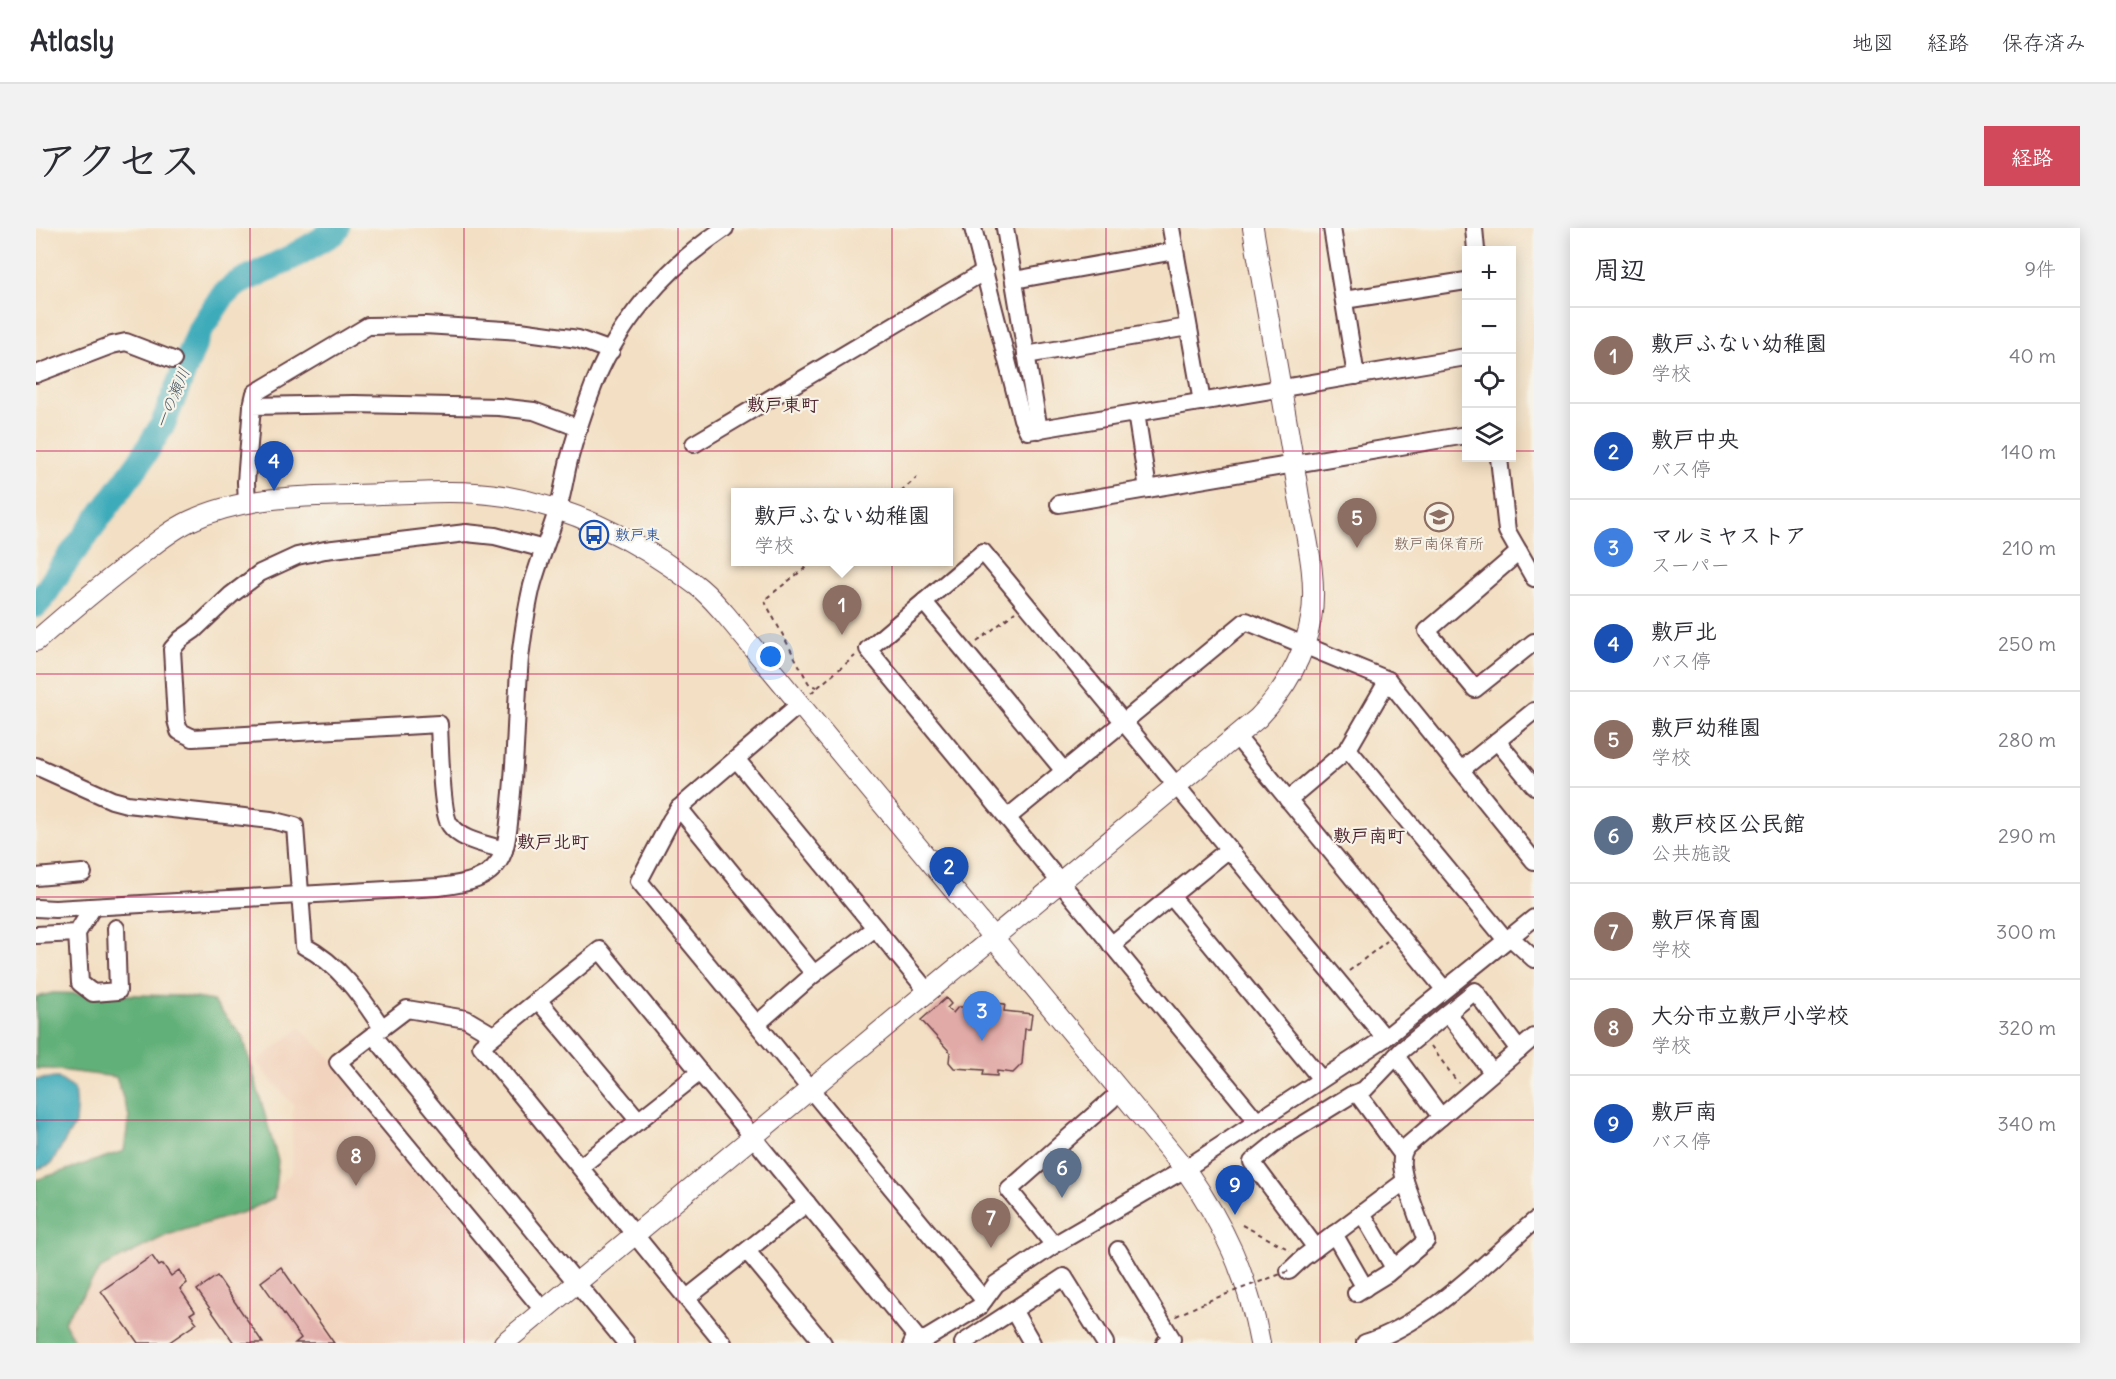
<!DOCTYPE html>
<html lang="ja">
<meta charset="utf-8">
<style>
:root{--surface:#fff;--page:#f2f2f3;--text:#2b2b33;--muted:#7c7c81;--line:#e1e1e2;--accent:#d1495b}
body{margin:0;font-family:Delius,"Klee One",sans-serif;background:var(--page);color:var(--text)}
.controls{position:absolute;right:18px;top:18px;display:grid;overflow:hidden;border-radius:0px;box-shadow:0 3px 15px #0003}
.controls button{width:54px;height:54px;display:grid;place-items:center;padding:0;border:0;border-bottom:2px solid var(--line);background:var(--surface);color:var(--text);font:30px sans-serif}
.you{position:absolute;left:735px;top:429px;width:21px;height:21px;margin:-15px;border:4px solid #fff;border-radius:50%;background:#1a73e8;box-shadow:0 0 0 9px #1a73e833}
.badge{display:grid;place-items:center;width:39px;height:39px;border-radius:50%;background:var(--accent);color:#fff;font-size:20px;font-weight:700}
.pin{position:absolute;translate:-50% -50px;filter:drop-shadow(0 2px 3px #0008)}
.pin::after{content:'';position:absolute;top:32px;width:21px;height:18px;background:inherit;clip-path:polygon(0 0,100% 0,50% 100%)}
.popup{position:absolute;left:695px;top:260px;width:222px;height:78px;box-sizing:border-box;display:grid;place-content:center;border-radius:0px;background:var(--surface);filter:drop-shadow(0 2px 4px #0005);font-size:20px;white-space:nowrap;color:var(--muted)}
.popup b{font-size:22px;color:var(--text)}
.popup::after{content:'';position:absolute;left:50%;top:100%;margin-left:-12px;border:12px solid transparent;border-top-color:var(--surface)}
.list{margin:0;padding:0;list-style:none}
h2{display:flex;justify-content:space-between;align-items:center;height:78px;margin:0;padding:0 24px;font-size:26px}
h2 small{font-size:20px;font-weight:400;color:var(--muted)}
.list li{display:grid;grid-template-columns:39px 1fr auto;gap:18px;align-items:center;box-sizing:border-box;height:96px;padding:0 24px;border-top:2px solid var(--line)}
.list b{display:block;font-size:22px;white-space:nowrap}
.list p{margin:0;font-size:20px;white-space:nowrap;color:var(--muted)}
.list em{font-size:20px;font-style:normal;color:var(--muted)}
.icon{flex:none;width:33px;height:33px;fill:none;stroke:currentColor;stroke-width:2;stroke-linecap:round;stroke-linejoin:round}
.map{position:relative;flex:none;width:1498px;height:1115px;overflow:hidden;border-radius:0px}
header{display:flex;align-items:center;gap:36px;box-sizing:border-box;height:84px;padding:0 30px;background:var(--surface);border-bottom:2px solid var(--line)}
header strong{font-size:28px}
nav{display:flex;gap:33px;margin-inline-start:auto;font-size:21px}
.intro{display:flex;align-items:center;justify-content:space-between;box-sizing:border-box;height:144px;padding:0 36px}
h1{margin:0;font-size:42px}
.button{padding:15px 27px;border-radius:0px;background:var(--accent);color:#fff;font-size:21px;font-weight:700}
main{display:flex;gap:36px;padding:0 36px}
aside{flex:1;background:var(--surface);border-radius:0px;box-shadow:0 3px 15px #0003}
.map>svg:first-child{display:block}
.built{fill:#f2d4be}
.forest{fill:#62b079;stroke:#566852;stroke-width:1.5}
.water{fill:#3cabba;stroke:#436572;stroke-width:1.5}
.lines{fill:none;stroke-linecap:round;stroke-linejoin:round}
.river{stroke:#3cabba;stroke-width:26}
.building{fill:#e1aaa7}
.minor-casing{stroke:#633c42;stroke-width:20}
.tertiary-casing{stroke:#633c42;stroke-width:22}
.path{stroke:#633c42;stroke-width:2;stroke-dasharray:4.5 4.5;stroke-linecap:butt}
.minor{stroke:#fff;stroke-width:16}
.tertiary{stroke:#fff;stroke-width:20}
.path-bridge{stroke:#633c42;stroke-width:2;stroke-dasharray:4.5 4.5;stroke-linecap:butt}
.grid{fill:none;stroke:#c2185b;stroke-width:1.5;stroke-opacity:0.55}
.labels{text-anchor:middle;stroke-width:4.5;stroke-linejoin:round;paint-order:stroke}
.transit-label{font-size:15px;fill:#164399;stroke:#f7f3e8;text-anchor:start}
.education-label{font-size:15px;fill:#785e54;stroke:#f7f3e8}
.water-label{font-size:16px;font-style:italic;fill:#445764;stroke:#f7f3e8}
.quarter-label{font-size:18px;font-weight:bold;fill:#4a1f2b;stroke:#f7f3e8}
</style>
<header>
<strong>Atlasly</strong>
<nav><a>地図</a><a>経路</a><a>保存済み</a></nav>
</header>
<div class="intro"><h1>アクセス</h1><a class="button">経路</a></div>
<main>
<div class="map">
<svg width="1498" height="1115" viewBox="0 0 1498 1115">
<rect width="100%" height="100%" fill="#f7f3e8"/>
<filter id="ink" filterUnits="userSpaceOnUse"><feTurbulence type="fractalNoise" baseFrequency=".0167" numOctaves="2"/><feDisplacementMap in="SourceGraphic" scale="12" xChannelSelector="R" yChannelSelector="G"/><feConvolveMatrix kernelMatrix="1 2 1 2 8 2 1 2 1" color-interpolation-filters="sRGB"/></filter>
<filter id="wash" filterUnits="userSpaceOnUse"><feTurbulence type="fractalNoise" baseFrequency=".008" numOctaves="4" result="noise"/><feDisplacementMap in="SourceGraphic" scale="24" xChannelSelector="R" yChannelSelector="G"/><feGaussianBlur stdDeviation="1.35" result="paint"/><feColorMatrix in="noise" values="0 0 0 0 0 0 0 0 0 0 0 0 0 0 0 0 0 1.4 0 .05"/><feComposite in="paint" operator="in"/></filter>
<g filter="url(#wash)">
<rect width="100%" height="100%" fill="#f3dfc3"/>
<path class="built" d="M264 800 299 834 494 1074 444 1115H26L23 1082 48 1035 224 973 256 944 257 877 220 834Z"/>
<path class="forest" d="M17 765 147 768 177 773 207 809 242 933 238 970 211 983 131 1007 65 1040 28 1093 39 1115H0V952L88 923 93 888 80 849 14 841H0V769Z"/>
<path class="water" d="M22 850 38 861 40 882 39 896 15 936 0 942V851Z"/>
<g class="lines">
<path class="river" d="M0 377 7 369 24 342 103 235 127 196 164 102 187 67 202 55 256 29 297 5 301 0"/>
</g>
<g id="blocks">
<g class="building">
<path d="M910 770 915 776 911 780 917 785 922 779H931L932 773 969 776 968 783 996 786 994 801H989L986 836 977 845 961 843V848L947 847 948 842 918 840 913 834 914 824 885 792Z"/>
<path d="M116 1028 123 1038 127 1036 135 1048 143 1042 151 1055 144 1061 159 1083 154 1086 161 1095 132 1115H102L65 1063Z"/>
<path d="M245 1039 298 1115H259L265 1110 225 1054Z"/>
<path d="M181 1048 227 1115H198L161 1062Z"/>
</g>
</g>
</g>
<g filter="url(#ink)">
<use href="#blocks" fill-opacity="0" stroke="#633c42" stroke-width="1.5"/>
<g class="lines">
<g class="minor-casing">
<g id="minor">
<path d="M937 0 986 191 992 203 1430 129"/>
<path d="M969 0 1003 202"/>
<path d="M1135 0 1166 174"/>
<path d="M1296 0 1320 148"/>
<path d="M1438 0 1440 22"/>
<path d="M978 52 1139 23"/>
<path d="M1308 72 1430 53"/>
<path d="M990 127 1152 99"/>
<path d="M0 146 76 117 90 114 137 132"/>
<path d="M216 178 219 165 332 98 389 97 484 103 542 111 575 123"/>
<path d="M1100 185 1112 261"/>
<path d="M658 216 949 43"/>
<path d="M1463 230 1471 303 1498 350"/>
<path d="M211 276 210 254 216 178 318 176 463 179 498 183 543 200"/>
<path d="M1023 276 1430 207"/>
<path d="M1483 324 1391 403 1439 461 1498 414"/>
<path d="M888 374 1028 543"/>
<path d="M758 481 643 580 635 592 603 653 948 1072"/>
<path d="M1200 508 1408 761"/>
<path d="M1461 513 1498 558"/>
<path d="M1312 521 1470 712"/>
<path d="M701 532 892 764"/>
<path d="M0 538 76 572 91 576 235 592 259 598 268 718C303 736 325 768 346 800L371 781 430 791 457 807"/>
<path d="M1425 542 1498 483"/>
<path d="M1252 572 1312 521 1352 452"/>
<path d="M643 580 778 746"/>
<path d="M971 590 1210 393 1352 452 1498 633"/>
<path d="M468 622C450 616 425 613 414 597 405 585 404 516 403 496L157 510 143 503 140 492 136 421 145 411 158 402 195 367 224 345 261 328 289 322 430 305 459 308 508 321"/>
<path d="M0 649 47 645"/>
<path d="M1135 668 1285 851"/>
<path d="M57 679 41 705 44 755 57 765 82 763 80 700"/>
<path d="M0 680 19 681 403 659C428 656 457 652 467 625 473 610 473 591 475 575 480 527 480 478 484 430 487 406 490 382 496 358 503 332 514 307 522 280 527 265 529 248 533 232 539 210 546 188 554 167 578 98 629 40 689 0"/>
<path d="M0 707 41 705"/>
<path d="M1474 709 1498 731"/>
<path d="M1075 717 1193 621"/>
<path d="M502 772 603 893"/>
<path d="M1412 785 1456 844"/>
<path d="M721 796 778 746 839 700"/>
<path d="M1360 828 1405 889"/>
<path d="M1321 865 1366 926"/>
<path d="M1221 893 832 421 947 324 1349 810"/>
<path d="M544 939 664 844"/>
<path d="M1326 985 1358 1040"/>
<path d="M1298 1006 1329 1060"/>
<path d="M1018 1017 973 962 1075 872"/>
<path d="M1280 1020 1216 934 1247 909 1315 867 1328 862 1366 822 1439 763 1483 822"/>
<path d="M1082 1022 1136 1111 1129 1115"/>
<path d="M711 1023 787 1115"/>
<path d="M1253 1043 1268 1029 1369 953C1366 940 1363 930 1370 919L1498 809"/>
<path d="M1320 1065 1351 1046 1390 1013 1369 953"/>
<path d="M651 1070 771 975"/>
<path d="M507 1082 302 834 337 807 590 1115"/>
<path d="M977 1082 996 1115"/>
<path d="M687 1115 445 818 564 722 882 1111"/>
<path d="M876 1115 882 1111H890L943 1079 960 1056 1018 1017 1149 941 1349 810 1498 690"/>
<path d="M927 1115 1028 1049 1069 1115"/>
<path d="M1329 1115C1391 1096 1449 1035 1498 993"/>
</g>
</g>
<g class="tertiary-casing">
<g id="tertiary">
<path d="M0 413C32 385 64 358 98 332 116 318 133 303 154 293 204 269 264 268 319 267 368 266 420 260 468 268 539 280 604 314 660 357 671 365 680 376 689 386L1149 941C1188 997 1212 1048 1224 1115"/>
<path d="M468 1115 1222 490C1248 463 1268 429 1275 391 1282 352 1270 308 1263 269 1249 179 1232 90 1217 0"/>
</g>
</g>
<g class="path">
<path d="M865 264 882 248"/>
<path d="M777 334 728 372 772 454 774 457 781 459"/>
<path d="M941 414 979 384"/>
<path d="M775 465 819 428"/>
<path d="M1313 743 1351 713"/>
<path d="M1395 818 1422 855"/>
<path d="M1206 997 1254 1022"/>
<path d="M1140 1088 1172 1073"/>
</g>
<use href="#minor" class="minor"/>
<use href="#tertiary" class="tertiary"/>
<path class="path-bridge" d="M1172 1073 1253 1043"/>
</g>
</g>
<path class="grid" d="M214 0V1115M428 0V1115M642 0V1115M856 0V1115M1070 0V1115M1284 0V1115M0 223H1430M1476 223H1498M0 446H1498M0 669H1498M0 892H1498"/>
<defs>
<g id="school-ring" transform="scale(1.5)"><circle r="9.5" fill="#f7f3e8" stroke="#8d6e63" stroke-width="1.5"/><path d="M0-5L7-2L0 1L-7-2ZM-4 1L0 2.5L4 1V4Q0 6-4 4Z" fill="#8d6e63"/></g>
<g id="bus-ring" transform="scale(1.5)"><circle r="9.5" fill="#f7f3e8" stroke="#1a4fb4" stroke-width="1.5"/><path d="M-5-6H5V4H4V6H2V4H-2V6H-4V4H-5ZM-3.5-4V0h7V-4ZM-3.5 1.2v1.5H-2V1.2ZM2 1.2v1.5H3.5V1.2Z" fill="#1a4fb4"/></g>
</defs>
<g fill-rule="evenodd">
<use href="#school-ring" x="1403" y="289"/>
<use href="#bus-ring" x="558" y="307"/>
</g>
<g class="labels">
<g class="transit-label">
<text x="579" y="312">敷戸東</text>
</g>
<g class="education-label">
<text x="1403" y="321">敷戸南保育所</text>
</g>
<g class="water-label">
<text transform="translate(136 170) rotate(-67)" y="6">一の瀬川</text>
</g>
<g class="quarter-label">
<text x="747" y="183">敷戸東町</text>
<text x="1333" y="614">敷戸南町</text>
<text x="517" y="620">敷戸北町</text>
</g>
</g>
</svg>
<div class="controls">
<button>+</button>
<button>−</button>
<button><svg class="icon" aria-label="locate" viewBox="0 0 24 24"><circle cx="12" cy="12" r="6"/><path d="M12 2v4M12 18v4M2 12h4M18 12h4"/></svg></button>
<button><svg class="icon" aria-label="layers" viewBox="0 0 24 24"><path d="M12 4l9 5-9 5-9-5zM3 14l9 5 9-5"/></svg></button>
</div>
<div class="you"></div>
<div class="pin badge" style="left:806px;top:407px;background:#8d6e63">1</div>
<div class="popup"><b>敷戸ふない幼稚園</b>学校</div>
<div class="pin badge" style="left:913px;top:669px;background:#1a4fb4">2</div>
<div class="pin badge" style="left:946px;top:813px;background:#3f7fe0">3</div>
<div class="pin badge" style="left:238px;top:263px;background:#1a4fb4">4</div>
<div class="pin badge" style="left:1321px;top:320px;background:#8d6e63">5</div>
<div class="pin badge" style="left:1026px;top:970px;background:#5c6f8a">6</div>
<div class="pin badge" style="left:955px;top:1020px;background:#8d6e63">7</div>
<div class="pin badge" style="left:320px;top:958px;background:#8d6e63">8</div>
<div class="pin badge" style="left:1199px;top:987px;background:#1a4fb4">9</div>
</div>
<aside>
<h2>周辺<small>9件</small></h2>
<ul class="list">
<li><span class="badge" style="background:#8d6e63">1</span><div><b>敷戸ふない幼稚園</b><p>学校</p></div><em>40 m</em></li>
<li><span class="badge" style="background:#1a4fb4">2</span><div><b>敷戸中央</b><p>バス停</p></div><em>140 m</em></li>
<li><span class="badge" style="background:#3f7fe0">3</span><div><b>マルミヤストア</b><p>スーパー</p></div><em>210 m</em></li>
<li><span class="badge" style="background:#1a4fb4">4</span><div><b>敷戸北</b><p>バス停</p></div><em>250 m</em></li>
<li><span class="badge" style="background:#8d6e63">5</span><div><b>敷戸幼稚園</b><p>学校</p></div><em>280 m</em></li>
<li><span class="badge" style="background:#5c6f8a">6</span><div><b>敷戸校区公民館</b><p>公共施設</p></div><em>290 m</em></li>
<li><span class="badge" style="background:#8d6e63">7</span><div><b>敷戸保育園</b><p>学校</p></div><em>300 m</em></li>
<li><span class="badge" style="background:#8d6e63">8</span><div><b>大分市立敷戸小学校</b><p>学校</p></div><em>320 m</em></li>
<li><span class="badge" style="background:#1a4fb4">9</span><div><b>敷戸南</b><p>バス停</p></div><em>340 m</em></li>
</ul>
</aside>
</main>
